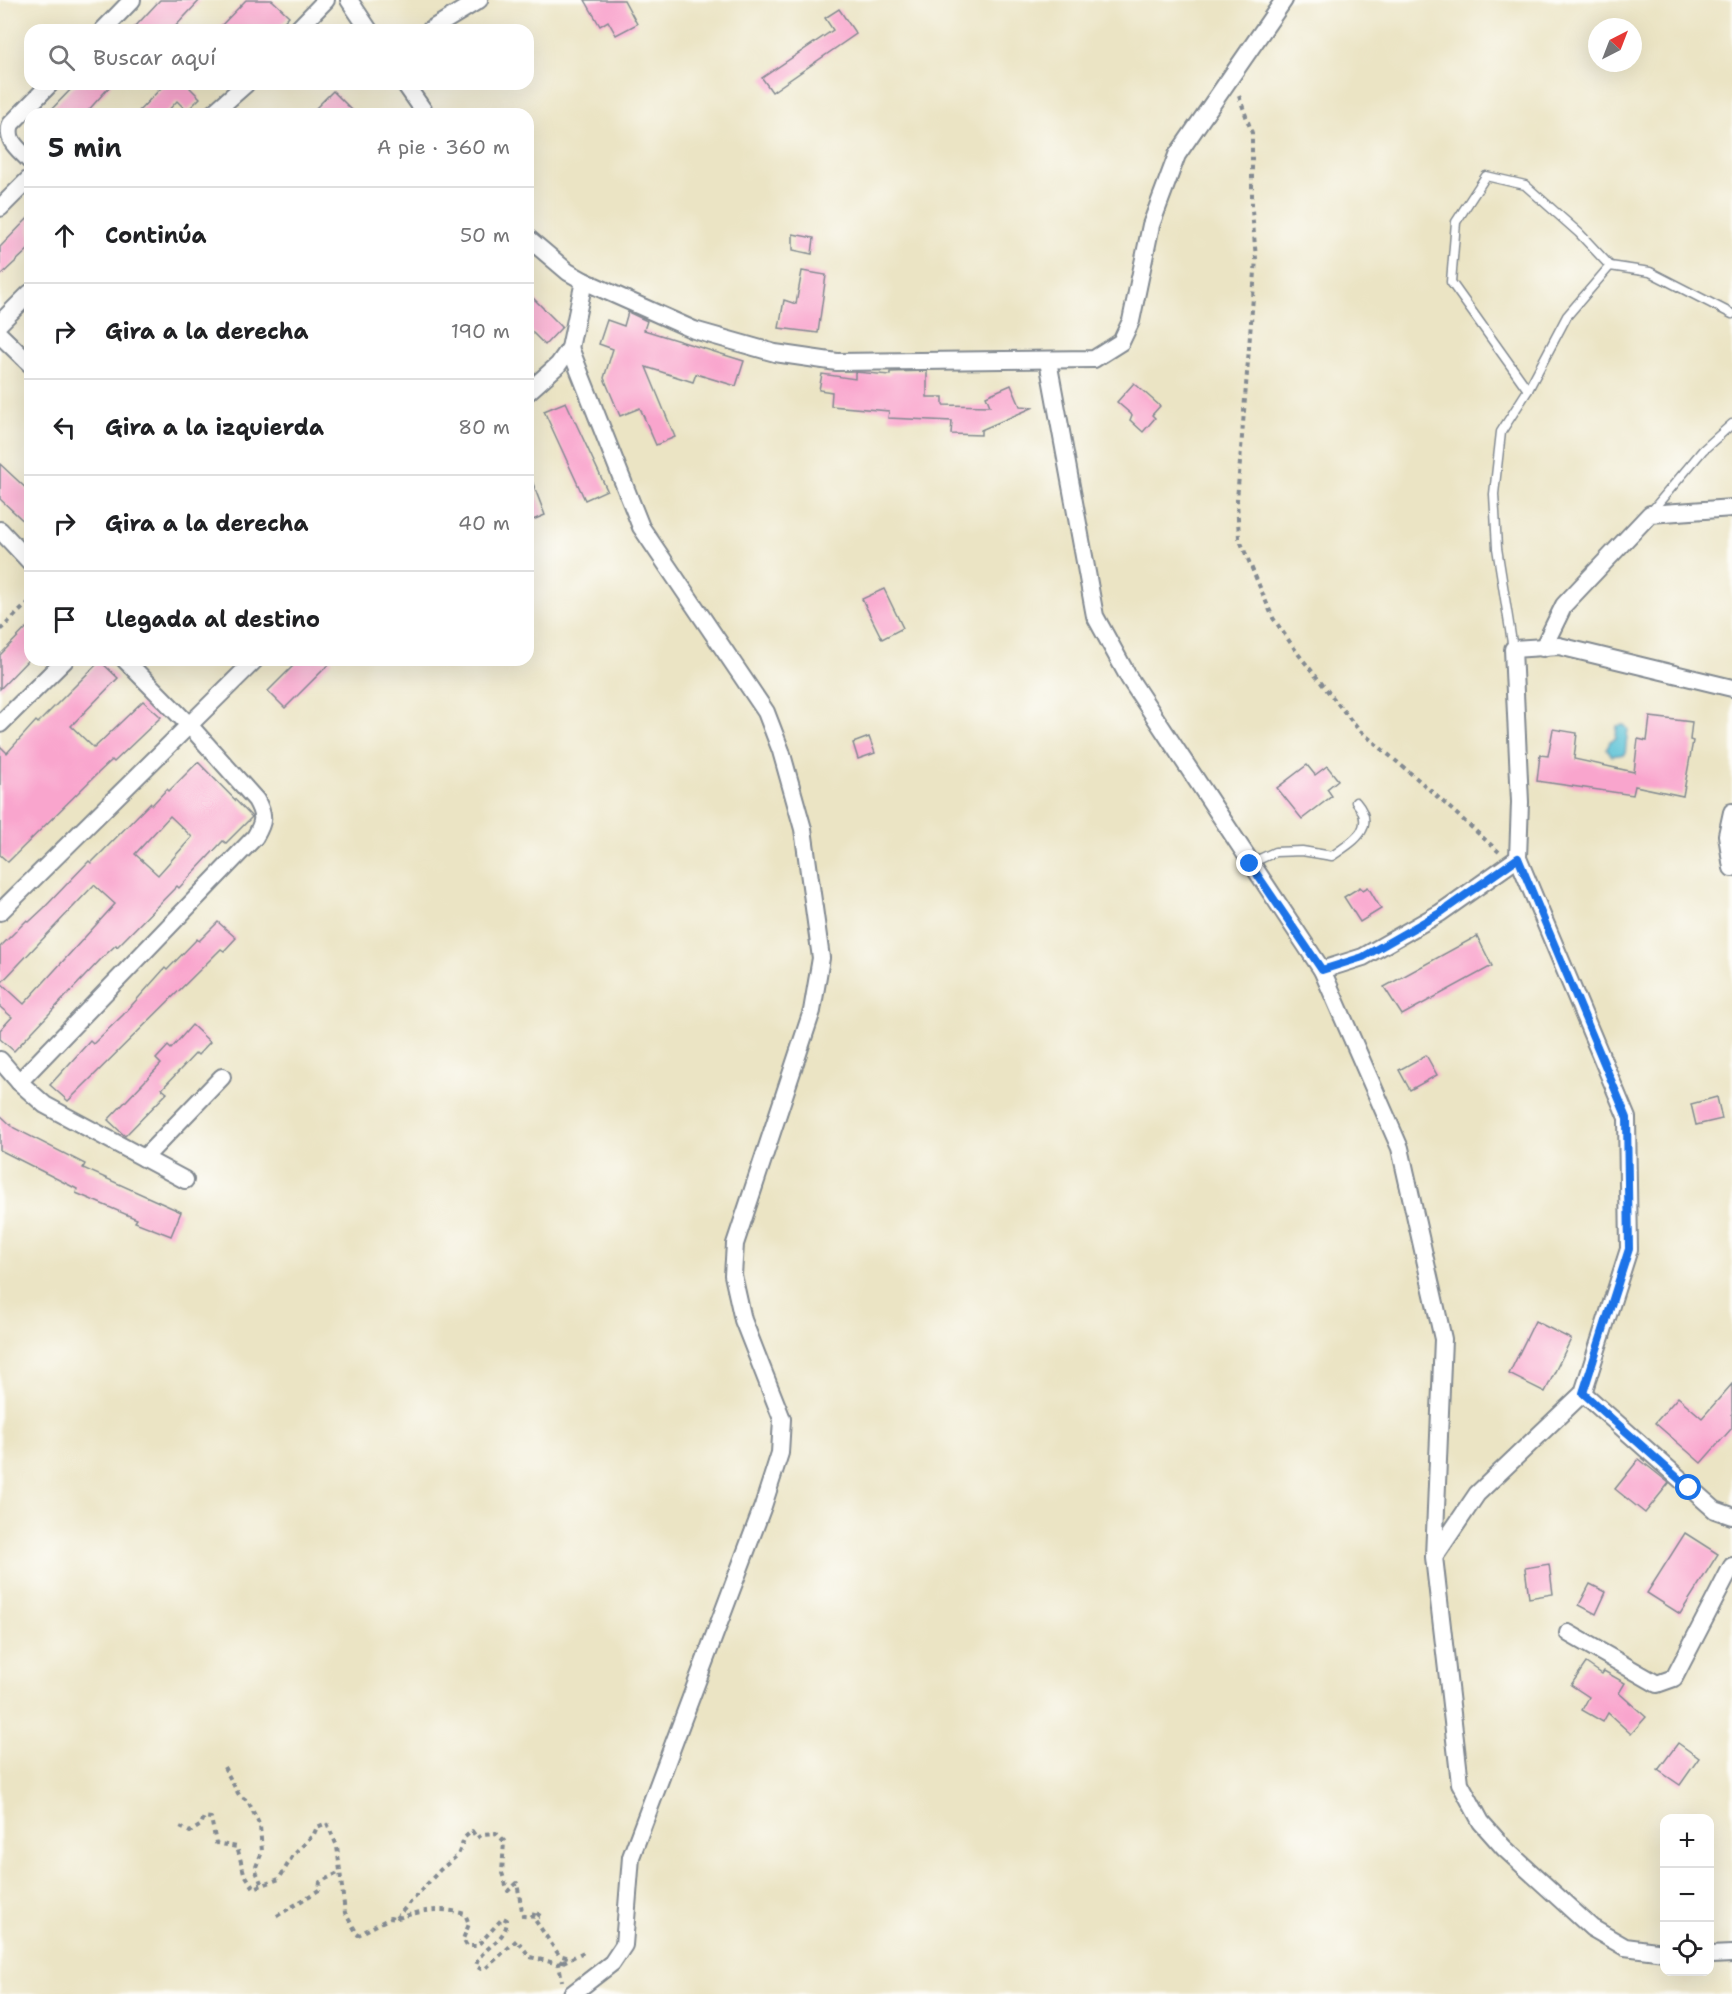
<!DOCTYPE html>
<html lang="es">
<meta charset="utf-8">
<style>
:root{--surface:#fff;--page:#f6f6f6;--text:#202124;--muted:#757577;--line:#e0e0e0}
body{margin:0;font-family:"Shantell Sans",sans-serif;background:var(--page);color:var(--text)}
.controls{position:absolute;right:18px;bottom:18px;display:grid;overflow:hidden;border-radius:12px;box-shadow:0 6px 24px #0002}
.controls button{width:54px;height:54px;display:grid;place-items:center;padding:0;border:0;border-bottom:2px solid var(--line);background:var(--surface);color:var(--text);font:30px sans-serif}
.compass{position:absolute;left:1588px;top:18px;width:54px;height:54px;border-radius:50%;background:var(--surface);box-shadow:0 6px 24px #0002;rotate:42deg}
.stop{position:absolute;width:18px;height:18px;margin:-14px;border:4px solid #1a73e8;border-radius:50%;background:#fff}
.stop.end{background:#1a73e8;border-color:#fff;box-shadow:0 2px 6px #0008}
.list{margin:0;padding:0;list-style:none}
h2{display:flex;justify-content:space-between;align-items:center;height:78px;margin:0;padding:0 24px;font-size:26px}
h2 small{font-size:20px;font-weight:400;color:var(--muted)}
.list li{display:grid;grid-template-columns:39px 1fr auto;gap:18px;align-items:center;box-sizing:border-box;height:96px;padding:0 24px;border-top:2px solid var(--line)}
.list b{display:block;font-size:22px;white-space:nowrap}
.list em{font-size:20px;font-style:normal;color:var(--muted)}
.icon{flex:none;width:33px;height:33px;fill:none;stroke:currentColor;stroke-width:2;stroke-linecap:round;stroke-linejoin:round}
.map{position:relative;flex:none;width:1732px;height:1994px;overflow:hidden}
.search{position:absolute;background:var(--surface);box-shadow:0 6px 24px #0002;left:24px;top:24px;width:510px;height:66px;display:flex;align-items:center;gap:15px;box-sizing:border-box;padding:0 21px;border-radius:18px;color:var(--muted);font-size:22px}
.panel{position:absolute;background:var(--surface);box-shadow:0 6px 24px #0002;left:24px;top:108px;width:510px;height:558px;border-radius:18px}
.map>svg:first-child{display:block}
.water{fill:#58c1d5;stroke:#3a789a;stroke-width:1.5}
.building{fill:#f9a5cd;fill-rule:evenodd}
.lines{fill:none;stroke-linecap:round;stroke-linejoin:round}
.lane-casing{stroke:#838a91;stroke-width:11}
.street-casing{stroke:#838a91;stroke-width:20}
.path{stroke:#838a91;stroke-width:4;stroke-dasharray:4.5 4.5;stroke-linecap:butt}
.lane{stroke:#fff;stroke-width:8}
.street{stroke:#fff;stroke-width:16}
.route{stroke:#1a73e8;stroke-width:8}
</style>
<div class="map">
<svg width="1732" height="1994" viewBox="0 0 1732 1994">
<rect width="100%" height="100%" fill="#fdfcf7"/>
<filter id="ink" filterUnits="userSpaceOnUse"><feTurbulence type="fractalNoise" baseFrequency=".0167" numOctaves="2"/><feDisplacementMap in="SourceGraphic" scale="12" xChannelSelector="R" yChannelSelector="G"/><feConvolveMatrix kernelMatrix="1 2 1 2 8 2 1 2 1" color-interpolation-filters="sRGB"/></filter>
<filter id="wash" filterUnits="userSpaceOnUse"><feTurbulence type="fractalNoise" baseFrequency=".008" numOctaves="4" result="noise"/><feDisplacementMap in="SourceGraphic" scale="24" xChannelSelector="R" yChannelSelector="G"/><feGaussianBlur stdDeviation="1.35" result="paint"/><feColorMatrix in="noise" values="0 0 0 0 0 0 0 0 0 0 0 0 0 0 0 0 0 1.4 0 .05"/><feComposite in="paint" operator="in"/></filter>
<g filter="url(#wash)">
<rect width="100%" height="100%" fill="#ebe4c4"/>
<path class="water" d="M1624 725 1628 729 1625 754 1611 756 1607 749 1610 741 1616 738 1617 726Z"/>
<g id="blocks">
<g class="building">
<path d="M160 0H200L172 30H132Z"/>
<path d="M246 0H272L289 16 276 30H217Z"/>
<path d="M585 0H624L637 24 616 35 608 21 600 26Z"/>
<path d="M839 9 856 34 772 92 762 78 833 30 825 18Z"/>
<path d="M76 84H112L85 114H47Z"/>
<path d="M159 84H193L190 88 200 98 187 111 177 101 165 114H136L162 87Z"/>
<path d="M333 91 356 114H310Z"/>
<path d="M30 216V248L0 276V247Z"/>
<path d="M793 234 814 238 812 254 793 250Z"/>
<path d="M802 271 826 275 818 333 779 328 784 300 796 304Z"/>
<path d="M528 293 562 327 545 345 528 328Z"/>
<path d="M628 312 647 321 644 330 744 361 736 386 696 374 693 382 646 367 675 437 656 445 640 408 620 416 604 378 613 349 599 344 607 320 624 326Z"/>
<path d="M927 371V397H943V405L990 406 986 396 1011 385 1020 406 1034 407 981 430V435L951 434 952 421 888 418 889 411 831 406 832 392 819 390 822 374 855 379V372L890 375V372Z"/>
<path d="M1134 383 1160 406 1152 415 1155 418 1143 432 1130 420 1132 415 1117 402Z"/>
<path d="M566 402 607 490 585 500 544 411Z"/>
<path d="M0 464 30 492V527L0 499Z"/>
<path d="M529 473 545 515 528 522V474Z"/>
<path d="M884 589 903 628 882 639 862 599Z"/>
<path d="M30 624V658L0 689V655Z"/>
<path d="M299 660H333L285 708 268 691Z"/>
<path d="M100 661 118 678 71 726 94 748 143 701 161 717 114 762 112 760 97 774 8 862 0 855V746L7 753 36 721 38 723Z"/>
<path d="M1650 717 1692 722 1690 740 1693 741 1683 796 1635 786 1633 795 1537 781 1540 755 1548 756 1553 729 1577 733 1574 759 1634 772 1638 739 1647 741Z"/>
<path d="M869 737 875 753 858 759 853 743Z"/>
<path d="M198 762 252 817 226 843 223 841 179 888 177 886 117 947 116 945 102 958 14 1051 0 1039V1030L12 1017 0 1007V947L27 920 29 922 44 908 89 861 91 863 103 851 150 803 152 805 167 789 169 791ZM170 816 192 837 158 875 135 854ZM94 885 115 904 24 1004 1 983Z"/>
<path d="M1307 765 1315 775 1327 766 1338 780 1327 789 1332 796 1302 819 1277 788Z"/>
<path d="M1360 887 1363 890 1368 887 1381 909 1360 922 1344 897Z"/>
<path d="M218 922 236 938 224 951 221 949 68 1101 50 1085 90 1041 93 1044 123 1015 165 968 167 970 197 939 199 941Z"/>
<path d="M1477 936 1492 966 1402 1015 1384 987Z"/>
<path d="M192 1025 210 1042 198 1055 196 1053 162 1089 167 1093 125 1136 108 1120 161 1064 156 1059 168 1046 171 1049Z"/>
<path d="M1426 1055 1437 1075 1410 1090 1399 1070Z"/>
<path d="M1717 1097 1722 1119 1696 1125 1691 1104Z"/>
<path d="M0 1115 14 1128 85 1164 83 1168 181 1212 171 1236 135 1222 137 1219 76 1193 77 1189 0 1150Z"/>
<path d="M1535 1321 1571 1339 1545 1392 1509 1374Z"/>
<path d="M1732 1384V1428L1701 1463 1655 1423 1678 1397 1702 1418Z"/>
<path d="M1639 1459 1669 1483 1645 1513 1615 1489Z"/>
<path d="M1685 1533 1718 1554 1680 1614 1647 1593Z"/>
<path d="M1549 1564 1553 1594 1529 1598 1525 1568Z"/>
<path d="M1590 1584 1606 1592 1596 1614 1579 1605Z"/>
<path d="M1586 1663 1602 1674 1604 1671 1625 1683 1619 1693 1646 1717 1631 1734 1608 1713 1603 1722 1582 1710 1589 1697 1571 1685Z"/>
<path d="M1678 1743 1699 1758 1680 1785 1658 1770Z"/>
</g>
</g>
</g>
<g filter="url(#ink)">
<use href="#blocks" fill-opacity="0" stroke="#838a91" stroke-width="1.5"/>
<g class="lines">
<g class="lane-casing">
<g id="lane">
<path d="M1528 390 1451 282 1456 222 1486 176 1525 185 1579 233 1610 266"/>
<path d="M1650 513 1703 450 1732 424"/>
<path d="M1513 649 1497 548 1494 494 1501 432 1528 390 1567 316 1610 266 1650 272 1732 314"/>
<path d="M1251 863 1275 852 1302 851 1332 856C1352 842 1378 828 1356 802"/>
</g>
</g>
<g class="street-casing">
<g id="street">
<path d="M349 0 369 30"/>
<path d="M103 30 132 0"/>
<path d="M297 30 326 0"/>
<path d="M430 30 479 0"/>
<path d="M405 84 426 114"/>
<path d="M212 114 246 84"/>
<path d="M30 161C19 149 5 141 11 124L50 84"/>
<path d="M0 208 30 178"/>
<path d="M528 238 568 272 584 281 694 330 775 353 837 362 1094 359 1121 342 1131 321 1151 225 1177 155 1284 0"/>
<path d="M0 323 30 293"/>
<path d="M0 335 30 364"/>
<path d="M570 348 641 527 766 712 781 751 803 829 821 958 812 1011 735 1244 733 1275 743 1320 782 1419 780 1453 763 1506 631 1857 624 1945 612 1963 572 1994"/>
<path d="M1048 361 1095 616 1129 678 1322 970 1400 1148 1443 1339 1434 1557 1460 1783 1481 1822 1504 1848 1592 1928 1625 1947 1664 1952"/>
<path d="M528 392 558 365 570 348 584 281"/>
<path d="M0 530 30 562"/>
<path d="M1543 648 1564 605 1650 514 1732 508"/>
<path d="M0 724 65 660"/>
<path d="M1732 812 1727 835 1732 868"/>
<path d="M1518 858 1627 1118 1629 1249 1583 1393"/>
<path d="M0 912 255 660"/>
<path d="M1322 970 1363 957 1440 913 1518 858 1520 802 1513 649 1559 646 1732 688"/>
<path d="M0 1060 19 1082 45 1105 185 1180"/>
<path d="M19 1082 255 837C264 822 265 816 256 800L190 726 125 660"/>
<path d="M144 1158 222 1077"/>
<path d="M1435 1556 1477 1494 1583 1393 1715 1510 1732 1516"/>
<path d="M1568 1633 1657 1684 1674 1678 1732 1566"/>
<path d="M1710 1955 1732 1954"/>
</g>
</g>
<g class="path">
<path d="M1239 96 1252 133V210L1256 259 1237 500 1239 538 1273 618 1299 655 1358 729 1421 782 1499 852"/>
<path d="M0 630 30 601"/>
<path d="M224 1767 239 1795 248 1801 260 1826 262 1852 255 1869 262 1885"/>
<path d="M180 1827 190 1832 201 1825 204 1817 211 1818 216 1843 237 1847 244 1873 254 1888 279 1879 292 1857 314 1834 317 1827 327 1823 337 1846 345 1913 358 1935 390 1918 395 1919C421 1911 438 1906 465 1914L469 1924 463 1939 467 1946H477L503 1918 507 1920C507 1942 479 1948 476 1966L481 1969 486 1968 517 1940 530 1957 559 1964 562 1981"/>
<path d="M277 1916 319 1890 320 1882 340 1872"/>
<path d="M540 1916 535 1911 533 1917 559 1955 566 1957 559 1964 584 1952"/>
<path d="M396 1918 440 1870 458 1855 465 1837 472 1831 477 1838 483 1834 496 1833 504 1841 502 1873 508 1891 517 1883 523 1916 540 1917"/>
</g>
<use href="#lane" class="lane"/>
<use href="#street" class="street"/>
</g>
</g>
<g class="lines" filter="url(#ink)">
<path class="route" d="M1250 864 1322 970 1363 957 1440 913 1518 858 1627 1118 1629 1249 1583 1393 1689 1488"/>
</g>
</svg>
<div class="controls">
<button>+</button>
<button>−</button>
<button><svg class="icon" aria-label="locate" viewBox="0 0 24 24"><circle cx="12" cy="12" r="6"/><path d="M12 2v4M12 18v4M2 12h4M18 12h4"/></svg></button>
</div>
<svg class="compass" viewBox="-18 -18 36 36"><path d="M0-13l5 13h-10z" fill="#e53935"/><path d="M0 13l5-13h-10z" fill="#757577"/></svg>
<div class="stop" style="left:1689px;top:1488px"></div>
<div class="stop end" style="left:1250px;top:864px"></div>
<div class="search"><svg class="icon" aria-label="search" viewBox="0 0 24 24"><circle cx="10" cy="10" r="6"/><path d="M15 15l6 6"/></svg>Buscar aquí</div>
<section class="panel">
<h2>5 min<small>A pie · 360 m</small></h2>
<ul class="list">
<li><svg class="icon" aria-label="ahead" viewBox="0 0 24 24"><path d="M12 20V5M6 11l6-6 6 6"/></svg><div><b>Continúa</b></div><em>50 m</em></li>
<li><svg class="icon" aria-label="right" viewBox="0 0 24 24"><path d="M7 20v-9h11M14 6l5 5-5 5"/></svg><div><b>Gira a la derecha</b></div><em>190 m</em></li>
<li><svg class="icon" aria-label="left" viewBox="0 0 24 24"><path d="M17 20v-9H6M10 6l-5 5 5 5"/></svg><div><b>Gira a la izquierda</b></div><em>80 m</em></li>
<li><svg class="icon" aria-label="right" viewBox="0 0 24 24"><path d="M7 20v-9h11M14 6l5 5-5 5"/></svg><div><b>Gira a la derecha</b></div><em>40 m</em></li>
<li><svg class="icon" aria-label="arrive" viewBox="0 0 24 24"><path d="M6 21V4h12l-3 4 3 4H6"/></svg><div><b>Llegada al destino</b></div></li>
</ul>
</section>
</div>
